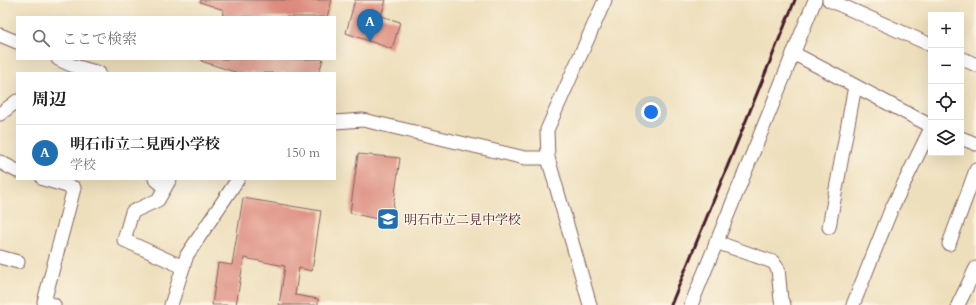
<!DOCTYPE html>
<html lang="ja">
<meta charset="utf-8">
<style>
:root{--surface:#fff;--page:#f6f6f6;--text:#202124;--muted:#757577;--line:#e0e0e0;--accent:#1f6fb2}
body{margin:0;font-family:Cardo,"Noto Serif JP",serif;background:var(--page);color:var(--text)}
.controls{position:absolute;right:12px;top:12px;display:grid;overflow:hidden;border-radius:0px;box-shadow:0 4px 16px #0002}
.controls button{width:36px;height:36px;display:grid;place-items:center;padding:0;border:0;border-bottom:1px solid var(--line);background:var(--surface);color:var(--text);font:20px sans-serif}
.you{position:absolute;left:651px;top:112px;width:14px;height:14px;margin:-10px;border:3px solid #fff;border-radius:50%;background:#1a73e8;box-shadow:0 0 0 6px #1a73e833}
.badge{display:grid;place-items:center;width:26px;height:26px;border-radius:50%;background:var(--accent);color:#fff;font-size:13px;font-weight:700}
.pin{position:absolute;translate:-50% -33px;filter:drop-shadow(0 1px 2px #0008)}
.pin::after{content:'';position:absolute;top:21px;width:14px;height:12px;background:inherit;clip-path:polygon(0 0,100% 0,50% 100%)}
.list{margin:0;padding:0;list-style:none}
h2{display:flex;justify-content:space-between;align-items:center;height:52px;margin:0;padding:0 16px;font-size:17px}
h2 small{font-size:13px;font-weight:400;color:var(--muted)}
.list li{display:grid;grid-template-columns:26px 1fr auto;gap:12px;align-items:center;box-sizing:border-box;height:56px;padding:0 16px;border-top:1px solid var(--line)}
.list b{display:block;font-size:15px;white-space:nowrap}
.list p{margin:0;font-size:13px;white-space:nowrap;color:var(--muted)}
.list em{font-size:13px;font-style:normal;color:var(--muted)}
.icon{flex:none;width:22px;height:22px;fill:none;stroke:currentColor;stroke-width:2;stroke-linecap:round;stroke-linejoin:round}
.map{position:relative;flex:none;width:976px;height:305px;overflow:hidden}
.search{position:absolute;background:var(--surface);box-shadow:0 4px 16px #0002;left:16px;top:16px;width:320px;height:44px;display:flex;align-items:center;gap:10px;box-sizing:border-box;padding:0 14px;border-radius:0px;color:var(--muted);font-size:15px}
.panel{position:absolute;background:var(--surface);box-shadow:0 4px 16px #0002;left:16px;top:72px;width:320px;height:108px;border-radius:0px}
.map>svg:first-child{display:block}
.building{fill:#dd8c7f}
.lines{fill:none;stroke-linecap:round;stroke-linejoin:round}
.minor-casing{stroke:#83625e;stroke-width:15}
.minor{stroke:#fff;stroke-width:13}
.rail{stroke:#4a1f2b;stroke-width:3}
.labels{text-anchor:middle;stroke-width:3;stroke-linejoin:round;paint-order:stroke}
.poi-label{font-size:13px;fill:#4a1f2b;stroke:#fcf5e5;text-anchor:start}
</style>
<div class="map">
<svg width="976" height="305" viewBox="0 0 976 305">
<rect width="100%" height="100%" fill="#fcf5e5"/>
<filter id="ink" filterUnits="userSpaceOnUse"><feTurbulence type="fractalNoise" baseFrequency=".025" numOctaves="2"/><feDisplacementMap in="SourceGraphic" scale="8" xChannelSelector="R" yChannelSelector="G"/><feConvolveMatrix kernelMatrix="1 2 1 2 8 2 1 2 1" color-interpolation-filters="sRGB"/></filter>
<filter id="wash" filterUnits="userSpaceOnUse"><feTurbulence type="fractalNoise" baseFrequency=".012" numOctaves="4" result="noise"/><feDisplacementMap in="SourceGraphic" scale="16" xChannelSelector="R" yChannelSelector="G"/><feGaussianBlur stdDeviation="0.9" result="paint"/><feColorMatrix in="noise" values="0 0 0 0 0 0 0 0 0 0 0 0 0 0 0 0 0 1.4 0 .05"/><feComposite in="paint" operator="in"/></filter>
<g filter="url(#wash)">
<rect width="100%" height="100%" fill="#eedfbc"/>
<g id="blocks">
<g class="building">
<path d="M201 0H332L327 17H222L224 10 200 2Z"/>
<path d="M355 0H386L381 16 400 22 392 49 346 33Z"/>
<path d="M202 59H323L319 73H238L201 61Z"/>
<path d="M358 154 400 158 391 222 350 213Z"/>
<path d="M243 198 321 211 312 271 299 268 295 295 318 299V305H279L285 266 244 258 236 305H212L218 263 232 265Z"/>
</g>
</g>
</g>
<g filter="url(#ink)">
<use href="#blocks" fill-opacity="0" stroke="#83625e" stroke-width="1"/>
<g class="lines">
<g class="minor-casing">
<g id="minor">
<path d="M829 0 931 45"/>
<path d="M0 35 17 42"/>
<path d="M793 53 931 126"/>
<path d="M961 58 976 65"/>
<path d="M58 59 71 65 99 73"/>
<path d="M0 114 17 101"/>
<path d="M335 122 363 120 525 158H548"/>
<path d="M961 138 976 144"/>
<path d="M0 162 17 171"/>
<path d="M43 179 74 188 44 302 54 305"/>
<path d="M155 179 165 187"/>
<path d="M170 179 158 200 132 212 124 240 183 267"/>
<path d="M829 227 855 86"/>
<path d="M716 242 773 262 778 269 781 300 784 305"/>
<path d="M949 244 976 170"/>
<path d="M0 257 18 262"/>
<path d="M171 305 187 255 238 179"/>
<path d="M590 305 548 158 547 130 605 0"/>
<path d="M691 305 815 0"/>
<path d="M853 305 891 210 931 128"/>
<path d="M958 305 976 268"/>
</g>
</g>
<use href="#minor" class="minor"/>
<path class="rail" d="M671 305 795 0"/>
</g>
</g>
<defs>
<g id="school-square" transform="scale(1.15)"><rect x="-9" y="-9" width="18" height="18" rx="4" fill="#1f6fb2" stroke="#fcf5e5"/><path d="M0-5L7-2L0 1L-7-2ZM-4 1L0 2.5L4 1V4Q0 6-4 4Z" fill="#fff"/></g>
</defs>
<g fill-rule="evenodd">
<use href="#school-square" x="388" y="219"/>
</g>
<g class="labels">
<g class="poi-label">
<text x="404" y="224">明石市立二見中学校</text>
</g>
</g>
</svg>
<div class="controls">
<button>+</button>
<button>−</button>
<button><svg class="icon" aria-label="locate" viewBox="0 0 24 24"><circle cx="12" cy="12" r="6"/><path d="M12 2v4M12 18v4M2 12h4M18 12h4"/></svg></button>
<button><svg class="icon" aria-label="layers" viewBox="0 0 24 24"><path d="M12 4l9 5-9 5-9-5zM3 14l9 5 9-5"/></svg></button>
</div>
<div class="you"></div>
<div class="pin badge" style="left:370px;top:42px">A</div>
<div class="search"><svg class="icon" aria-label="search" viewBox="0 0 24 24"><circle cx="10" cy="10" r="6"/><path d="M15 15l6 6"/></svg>ここで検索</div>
<section class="panel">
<h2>周辺<small></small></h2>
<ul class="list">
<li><span class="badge">A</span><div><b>明石市立二見西小学校</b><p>学校</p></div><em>150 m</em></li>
</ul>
</section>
</div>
